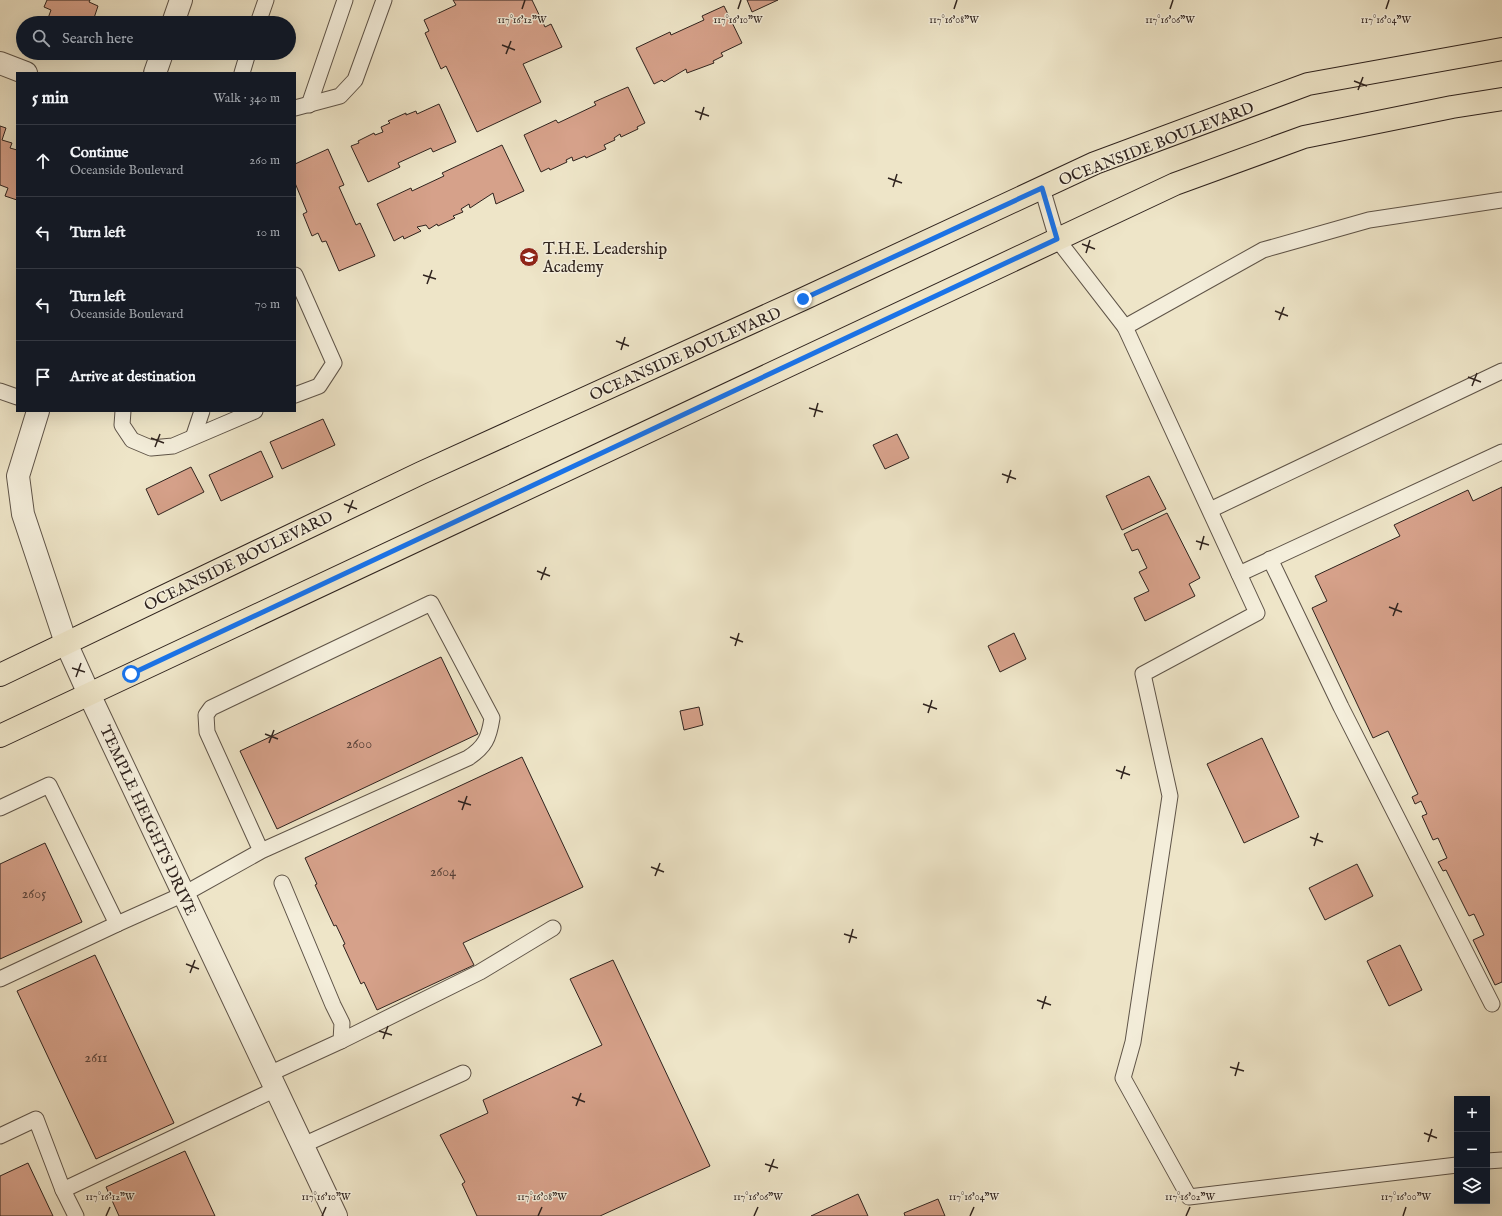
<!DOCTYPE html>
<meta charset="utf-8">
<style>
:root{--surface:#171b24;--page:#20242c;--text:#f1f3f6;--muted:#9ea1a6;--line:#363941}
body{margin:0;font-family:"IM FELL English",serif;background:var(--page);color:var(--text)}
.controls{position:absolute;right:12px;bottom:12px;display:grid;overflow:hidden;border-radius:0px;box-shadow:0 4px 16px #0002}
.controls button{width:36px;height:36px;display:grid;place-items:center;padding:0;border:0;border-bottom:1px solid var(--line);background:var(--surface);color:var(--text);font:20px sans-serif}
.stop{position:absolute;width:12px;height:12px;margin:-9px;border:3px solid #1a73e8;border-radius:50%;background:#fff}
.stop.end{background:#1a73e8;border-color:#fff;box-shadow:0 1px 4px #0008}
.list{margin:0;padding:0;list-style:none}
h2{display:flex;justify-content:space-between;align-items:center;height:52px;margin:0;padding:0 16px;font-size:17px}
h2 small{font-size:13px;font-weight:400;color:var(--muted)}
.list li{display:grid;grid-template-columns:26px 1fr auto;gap:12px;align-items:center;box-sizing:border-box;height:72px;padding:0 16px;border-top:1px solid var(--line)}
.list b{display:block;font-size:15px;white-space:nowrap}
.list p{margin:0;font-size:13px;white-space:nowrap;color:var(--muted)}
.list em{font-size:13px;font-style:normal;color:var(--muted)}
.icon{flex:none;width:22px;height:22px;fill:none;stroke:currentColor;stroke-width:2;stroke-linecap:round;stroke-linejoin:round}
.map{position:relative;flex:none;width:1502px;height:1216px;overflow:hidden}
.search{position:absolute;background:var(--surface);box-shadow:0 4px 16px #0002;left:16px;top:16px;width:280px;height:44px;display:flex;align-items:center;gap:10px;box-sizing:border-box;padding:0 14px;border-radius:22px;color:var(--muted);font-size:15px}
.panel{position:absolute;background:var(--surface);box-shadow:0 4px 16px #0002;left:16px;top:72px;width:280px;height:340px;border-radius:0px}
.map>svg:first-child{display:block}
.building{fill:#d6a18a;stroke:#2f231e}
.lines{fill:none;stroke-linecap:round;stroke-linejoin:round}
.service-casing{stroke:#5f5448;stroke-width:17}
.minor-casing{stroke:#5f5448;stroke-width:24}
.tertiary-casing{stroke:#5f5448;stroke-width:24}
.primary-casing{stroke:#2f231e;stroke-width:24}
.service{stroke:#f4eedb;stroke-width:15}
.minor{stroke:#f4eedb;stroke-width:22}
.tertiary{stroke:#f4eedb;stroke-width:22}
.primary{stroke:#eee5c8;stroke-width:22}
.route{stroke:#1a73e8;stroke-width:5}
.ticks{fill:none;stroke:#2f231e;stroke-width:1.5}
.labels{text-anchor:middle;stroke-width:3;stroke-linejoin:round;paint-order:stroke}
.number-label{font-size:14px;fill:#594239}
.street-label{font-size:16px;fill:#2f231e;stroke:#f4eedb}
.poi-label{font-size:16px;fill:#2f231e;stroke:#f4eedb;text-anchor:start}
.ticks-label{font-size:10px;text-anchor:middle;fill:#2f231e;stroke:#f4eedb;stroke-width:3;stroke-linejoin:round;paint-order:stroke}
</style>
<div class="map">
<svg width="1502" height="1216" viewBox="0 0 1502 1216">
<rect width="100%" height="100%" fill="#eee5c8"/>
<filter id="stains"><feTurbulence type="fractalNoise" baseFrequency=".005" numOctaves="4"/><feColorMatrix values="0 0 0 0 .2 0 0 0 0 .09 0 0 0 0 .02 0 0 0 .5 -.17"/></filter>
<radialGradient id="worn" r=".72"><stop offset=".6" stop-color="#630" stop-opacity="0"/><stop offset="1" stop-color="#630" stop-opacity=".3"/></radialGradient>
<g class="building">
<path d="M47 0H90L89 2 98 6 94 18 108 23H53L47 21 51 10 44 7Z"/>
<path d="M453 0H532L545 27 551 24 562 47 523 64 541 102 477 132 446 66 441 69 425 33 429 31 424 20 456 5Z"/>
<path d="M747 0H778L752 12Z"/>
<path d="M724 6 742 43 721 53 723 56 713 61 714 63 687 73 686 69 664 82 662 80 654 84 636 48 670 32 671 35 704 20 702 16Z"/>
<path d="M628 87 645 123 637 127 638 129 621 137 620 134 614 138 615 140 604 145 606 149 586 158 585 156 573 161 572 157 566 160 567 162 550 170 549 168 541 172 524 135 556 120 558 123 596 105 594 102Z"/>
<path d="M439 104 456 142 433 152 431 148 398 163 400 167 368 182 351 146 359 143 358 141 374 133 375 135 383 132 381 127 390 123 388 121 406 113V115L416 111 417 114Z"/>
<path d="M0 126 6 128 2 140 12 143 10 148 17 150V200L5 196 8 188 0 185Z"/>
<path d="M502 145 524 191 496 204 493 193 470 208 469 204 461 209 463 212 453 216 455 218 438 226 437 224 429 229 426 225 417 227 421 231 404 239 403 236 394 241 377 204 411 188 412 191 444 176 442 173Z"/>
<path d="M328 149 344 185 339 187 356 225 360 223 375 256 339 271 326 241 322 242 318 233 312 236 303 214 307 212 295 183V164Z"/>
<path d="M323 419 335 445 282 469 270 442Z"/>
<path d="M897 434 909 458 885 469 873 445Z"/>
<path d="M261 451 273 477 221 501 209 475Z"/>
<path d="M191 467 204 492 158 515 146 489Z"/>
<path d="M1149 476 1166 509 1122 530 1106 496Z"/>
<path d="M1502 487V982L1495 985 1473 940 1484 935 1474 914 1469 916 1446 870 1443 871 1438 862 1447 858 1438 838 1433 840 1422 816 1427 814 1421 801 1415 804 1412 797 1418 794 1388 731 1373 738 1312 608 1327 601 1315 576 1400 536 1394 525 1468 490 1473 501Z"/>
<path d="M1167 513 1200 578 1189 584 1195 596 1145 621 1134 598 1149 591 1139 572 1147 568 1138 549 1132 551 1124 534Z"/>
<path d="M1014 633 1026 659 1000 672 988 646Z"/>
<path d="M441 657 478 734 277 829 240 751Z"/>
<path d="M699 707 703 725 684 730 680 711Z"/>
<path d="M1262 738 1299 817 1244 843 1207 764Z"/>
<path d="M522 757 583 887 463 943 474 965 377 1010 364 982 361 984 343 945 345 944 336 925 334 926 315 885 317 884 305 858Z"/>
<path d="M45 843 82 922 0 959V864Z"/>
<path d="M1357 864 1373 896 1325 920 1309 888Z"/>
<path d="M1400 945 1422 990 1389 1006 1367 961Z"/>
<path d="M95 955 174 1123 96 1159 17 991Z"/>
<path d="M613 960 710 1166 600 1216H477L462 1184 465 1182 440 1135 488 1113 483 1100 602 1045 570 979Z"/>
<path d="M185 1151 215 1216H119L106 1187Z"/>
<path d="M28 1163 53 1216H0V1176Z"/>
<path d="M858 1194 868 1216H811Z"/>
<path d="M938 1199 945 1216H905L904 1213Z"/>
</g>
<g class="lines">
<g class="service-casing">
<g id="service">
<path d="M258 23 266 0"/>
<path d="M242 73 248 53"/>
<path d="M309 105 345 0"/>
<path d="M295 108 340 96 355 80 384 0"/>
<path d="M1042 188 1057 239 1125 327 1257 613 1143 674 1170 796 1133 1042 1123 1078 1189 1197 1457 1165"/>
<path d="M295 275 334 363 319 386 295 395"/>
<path d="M1125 327 1263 250 1369 220 1502 200"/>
<path d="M0 391 17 397"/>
<path d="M123 411 122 425 132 440 151 448 173 446 255 411"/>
<path d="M194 435 202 411"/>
<path d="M1210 510 1502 371"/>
<path d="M1270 559 1341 707 1492 1004"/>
<path d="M1239 574 1502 452"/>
<path d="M0 808 49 785 117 924 0 979"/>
<path d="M117 924 184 894 261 851 207 732 206 715 211 708 431 603 492 718C489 738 485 747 468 758L261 851"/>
<path d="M341 1041 480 972 553 928"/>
<path d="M269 1074 341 1041 342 1023 333 1005 282 883"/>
<path d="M0 1136 36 1119 63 1190"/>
<path d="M303 1145 463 1073"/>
<path d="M1487 1161 1502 1160"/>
<path d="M76 1216 63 1190 276 1089"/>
</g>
</g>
<g class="minor-casing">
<path id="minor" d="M0 63 26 73"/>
</g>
<g class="tertiary-casing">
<g id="tertiary">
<path d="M173 23 181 0"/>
<path d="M155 73 162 53"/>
<path d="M38 411 18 476 23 514 66 643 89 694 336 1216"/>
</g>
</g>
<g class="primary-casing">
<g id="primary">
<path d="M0 675 421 473 803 299 1095 163 1308 84 1502 49"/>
<path d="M0 736 1175 184 1304 137 1452 107 1502 99"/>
</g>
</g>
<use href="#service" class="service"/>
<use href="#minor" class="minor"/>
<use href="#tertiary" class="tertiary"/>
<use href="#primary" class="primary"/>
</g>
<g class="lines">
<path class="route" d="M131 674 1057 239 1042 188 803 299"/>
</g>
<path class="ticks" d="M522 9 525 0M738 9 741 0M954 9 957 0M1170 9 1173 0M1386 9 1389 0M502 45 515 50M506 54 511 41M1354 81 1367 86M1358 90 1363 77M695 111 709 116M700 120 704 107M888 178 902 183M893 187 897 174M1082 244 1095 249M1086 253 1090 240M423 275 436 279M427 284 432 270M1275 311 1288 316M1279 320 1284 307M616 341 629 346M621 350 625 337M1468 377 1481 382M1472 386 1477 373M809 408 823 412M814 417 818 403M151 438 164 443M155 447 160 434M1002 474 1016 479M1007 483 1011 470M344 504 357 509M348 513 353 500M1196 541 1209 545M1200 550 1204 536M537 571 550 576M541 580 546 567M1389 607 1402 612M1393 616 1398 603M730 637 743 642M735 646 739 633M72 668 85 672M76 677 81 663M923 704 937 709M928 713 932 700M265 734 278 739M269 743 274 730M1116 770 1130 775M1121 779 1125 766M458 801 471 805M462 810 467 796M1310 837 1323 842M1314 846 1318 833M651 867 664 872M655 876 660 863M844 934 857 938M849 943 853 929M186 964 199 969M190 973 195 960M1037 1000 1051 1005M1042 1009 1046 996M379 1031 392 1035M383 1039 388 1026M1230 1067 1244 1071M1235 1076 1239 1062M572 1097 585 1102M576 1106 581 1093M1424 1133 1437 1138M1428 1142 1432 1129M765 1164 778 1168M769 1172 774 1159M106 1216 110 1207M322 1216 326 1207M538 1216 542 1207M754 1216 758 1207M970 1216 974 1207M1186 1216 1190 1207M1403 1216 1406 1207"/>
<defs>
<g id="school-disc" transform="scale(1)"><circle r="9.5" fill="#8f2418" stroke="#f4eedb"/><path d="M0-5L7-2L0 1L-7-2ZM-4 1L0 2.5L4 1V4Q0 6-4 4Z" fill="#fff"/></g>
</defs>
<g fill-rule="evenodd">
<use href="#school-disc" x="529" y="257"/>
</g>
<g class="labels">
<g class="number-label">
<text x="359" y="748">2600</text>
<text x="443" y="876">2604</text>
<text x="34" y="898">2605</text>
<text x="96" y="1062">2611</text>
</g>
<g class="street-label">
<text transform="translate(1156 143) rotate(-21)" y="6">OCEANSIDE BOULEVARD</text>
<text transform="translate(685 353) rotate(-24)" y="6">OCEANSIDE BOULEVARD</text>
<text transform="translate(238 560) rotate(-26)" y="6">OCEANSIDE BOULEVARD</text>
<text transform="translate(149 820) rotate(65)" y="6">TEMPLE HEIGHTS DRIVE</text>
</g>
<g class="poi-label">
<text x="543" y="254">T.H.E. Leadership<tspan x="543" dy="18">Academy</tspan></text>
</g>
</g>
<g class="ticks-label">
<text x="522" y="23">117°16'12"W</text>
<text x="738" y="23">117°16'10"W</text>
<text x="954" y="23">117°16'08"W</text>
<text x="1170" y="23">117°16'06"W</text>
<text x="1386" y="23">117°16'04"W</text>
<text x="110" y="1200">117°16'12"W</text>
<text x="326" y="1200">117°16'10"W</text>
<text x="542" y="1200">117°16'08"W</text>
<text x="758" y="1200">117°16'06"W</text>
<text x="974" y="1200">117°16'04"W</text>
<text x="1190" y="1200">117°16'02"W</text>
<text x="1406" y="1200">117°16'00"W</text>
</g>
<rect width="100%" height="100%" filter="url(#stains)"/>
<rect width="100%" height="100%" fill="url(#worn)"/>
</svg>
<div class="controls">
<button>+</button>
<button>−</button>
<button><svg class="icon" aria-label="layers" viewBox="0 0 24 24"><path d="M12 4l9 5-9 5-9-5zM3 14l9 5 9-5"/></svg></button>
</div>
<div class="stop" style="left:131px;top:674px"></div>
<div class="stop end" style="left:803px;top:299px"></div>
<div class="search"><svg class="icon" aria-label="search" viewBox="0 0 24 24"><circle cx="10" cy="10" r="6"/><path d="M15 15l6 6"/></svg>Search here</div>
<section class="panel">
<h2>5 min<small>Walk · 340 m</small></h2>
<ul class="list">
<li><svg class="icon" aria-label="ahead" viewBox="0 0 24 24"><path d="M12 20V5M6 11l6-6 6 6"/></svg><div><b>Continue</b><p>Oceanside Boulevard</p></div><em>260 m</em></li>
<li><svg class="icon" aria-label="left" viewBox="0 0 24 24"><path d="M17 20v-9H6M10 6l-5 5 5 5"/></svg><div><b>Turn left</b></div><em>10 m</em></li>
<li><svg class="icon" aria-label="left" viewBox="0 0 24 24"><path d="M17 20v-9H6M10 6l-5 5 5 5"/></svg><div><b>Turn left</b><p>Oceanside Boulevard</p></div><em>70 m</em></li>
<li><svg class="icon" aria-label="arrive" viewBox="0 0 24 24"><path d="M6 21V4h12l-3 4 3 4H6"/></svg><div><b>Arrive at destination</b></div></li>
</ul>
</section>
</div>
